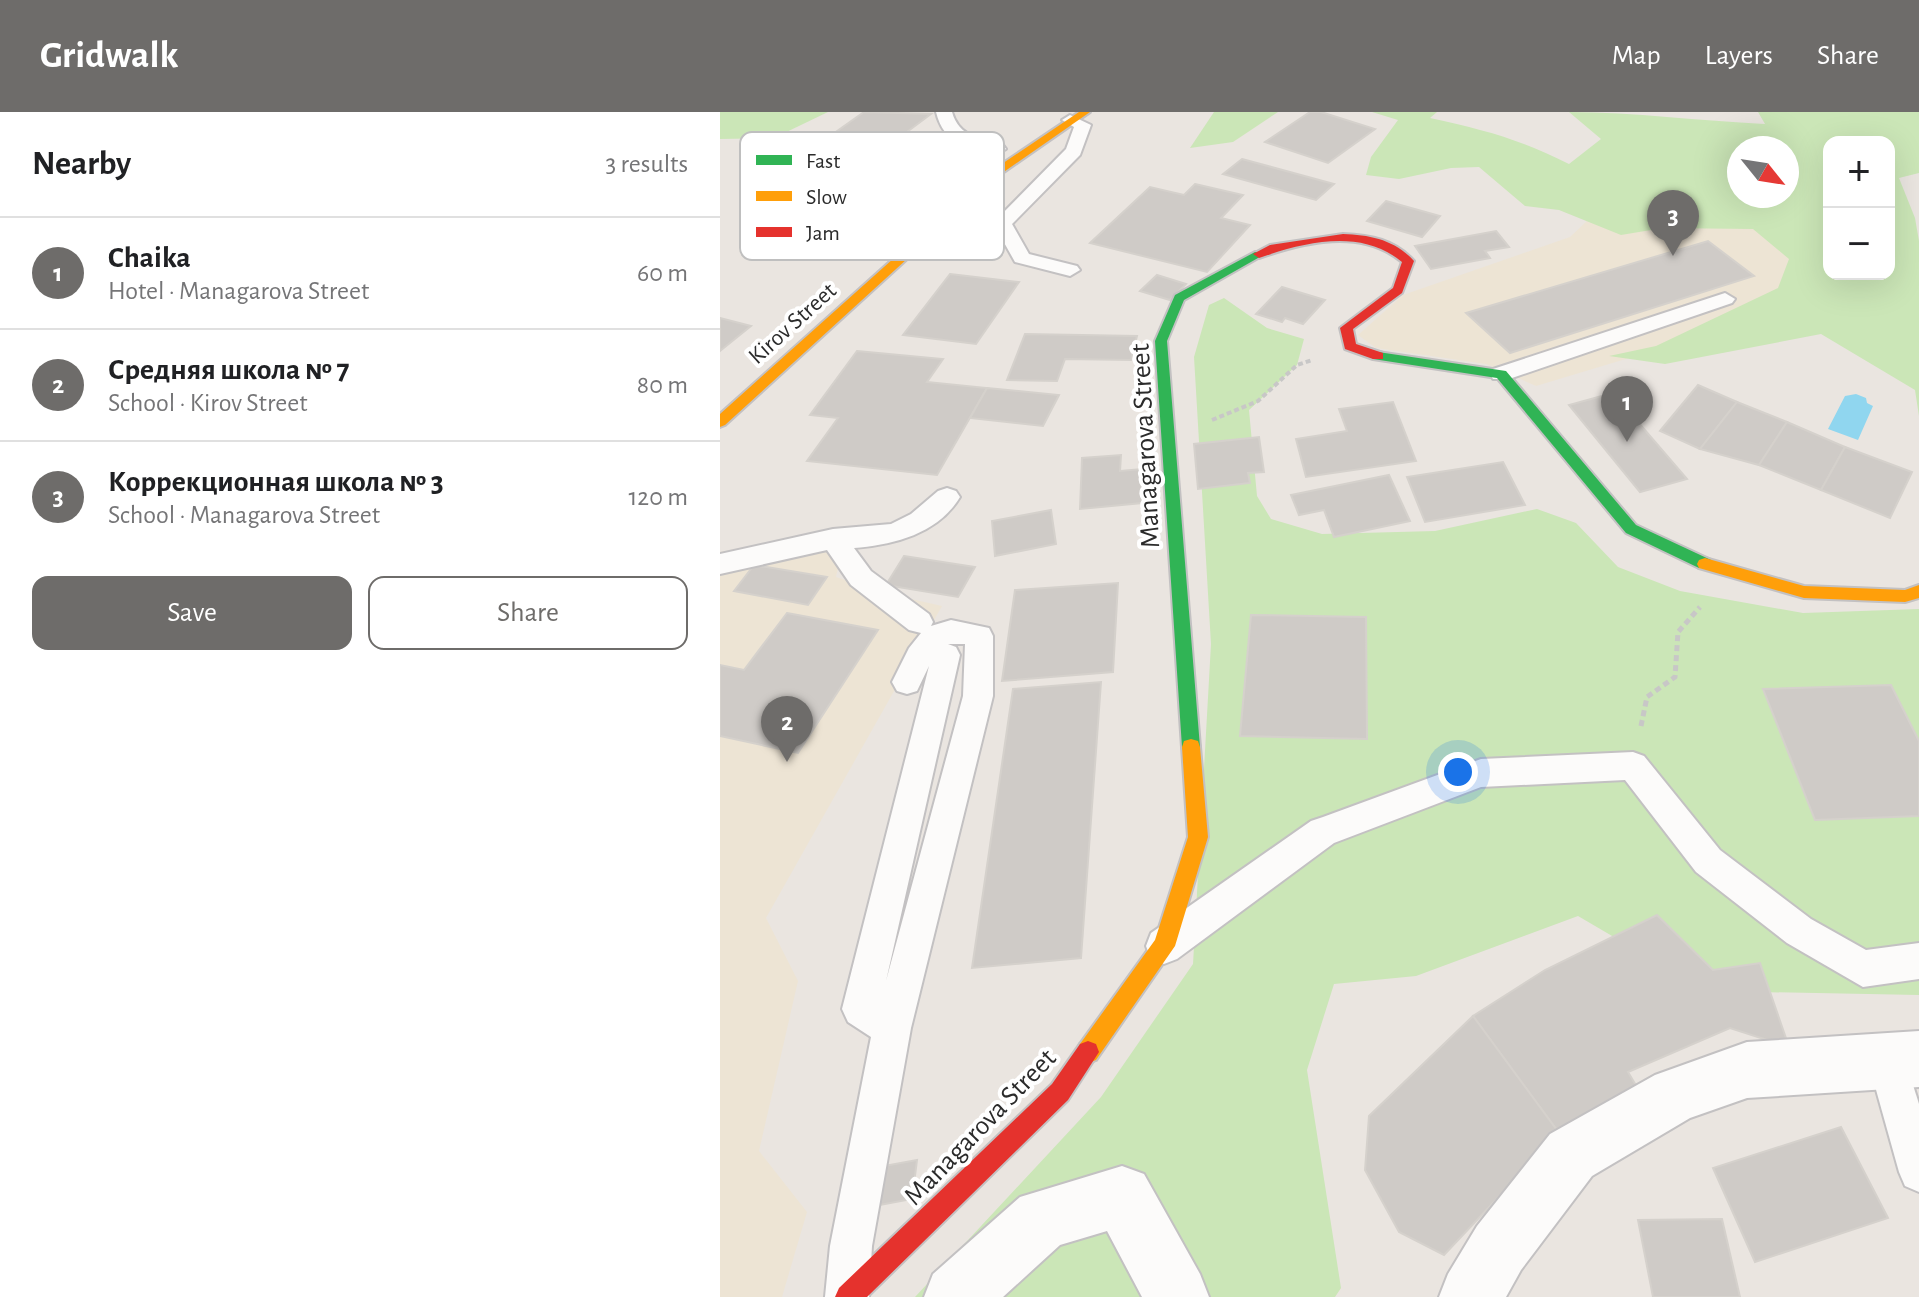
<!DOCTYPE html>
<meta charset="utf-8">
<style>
:root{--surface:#fff;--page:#f6f6f6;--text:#202124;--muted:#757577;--line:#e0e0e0;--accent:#6e6c6a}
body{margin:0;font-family:"Alegreya Sans",sans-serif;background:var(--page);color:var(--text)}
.controls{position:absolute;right:24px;top:24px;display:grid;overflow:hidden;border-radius:16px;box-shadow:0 8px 32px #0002}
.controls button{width:72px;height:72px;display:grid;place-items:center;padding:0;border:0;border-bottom:2px solid var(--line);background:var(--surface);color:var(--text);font:40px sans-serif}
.compass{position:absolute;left:1007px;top:24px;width:72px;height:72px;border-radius:50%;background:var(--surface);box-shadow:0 8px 32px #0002;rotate:120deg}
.you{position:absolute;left:738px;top:660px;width:28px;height:28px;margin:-20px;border:6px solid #fff;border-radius:50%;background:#1a73e8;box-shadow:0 0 0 12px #1a73e833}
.badge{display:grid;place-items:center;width:52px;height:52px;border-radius:50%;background:var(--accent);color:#fff;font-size:26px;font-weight:700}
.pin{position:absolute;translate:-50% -66px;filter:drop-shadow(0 2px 4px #0008)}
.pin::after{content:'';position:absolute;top:42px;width:28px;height:24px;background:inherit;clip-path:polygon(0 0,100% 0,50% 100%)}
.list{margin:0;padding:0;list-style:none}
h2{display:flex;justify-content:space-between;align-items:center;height:104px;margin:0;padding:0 32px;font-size:34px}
h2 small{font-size:26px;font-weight:400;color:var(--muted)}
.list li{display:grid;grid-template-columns:52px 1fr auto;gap:24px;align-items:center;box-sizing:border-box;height:112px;padding:0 32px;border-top:2px solid var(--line)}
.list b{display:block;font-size:30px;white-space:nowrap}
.list p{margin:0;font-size:26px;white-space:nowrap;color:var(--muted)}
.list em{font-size:26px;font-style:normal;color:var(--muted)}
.actions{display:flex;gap:16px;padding:24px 32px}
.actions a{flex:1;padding:18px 0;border:2px solid var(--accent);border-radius:16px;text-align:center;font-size:28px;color:var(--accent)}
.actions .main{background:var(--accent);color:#fff}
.map{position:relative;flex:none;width:1199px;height:1185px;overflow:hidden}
header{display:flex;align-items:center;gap:48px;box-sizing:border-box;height:112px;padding:0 40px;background:var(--accent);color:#fff}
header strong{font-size:38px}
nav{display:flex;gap:44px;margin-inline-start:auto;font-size:28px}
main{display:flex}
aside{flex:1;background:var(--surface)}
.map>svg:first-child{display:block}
.education{fill:#ede4d4;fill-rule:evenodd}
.green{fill:#cbe6b7;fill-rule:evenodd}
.water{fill:#90d6ef}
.building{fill:#cfcbc7;stroke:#d5d1cc;stroke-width:2}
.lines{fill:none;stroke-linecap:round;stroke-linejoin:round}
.lane-casing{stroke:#c3c1c2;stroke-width:4}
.street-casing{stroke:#c3c1c2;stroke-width:4}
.fast-casing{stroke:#c3c1c2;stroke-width:4}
.slow-casing{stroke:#c3c1c2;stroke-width:4}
.jam-casing{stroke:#c3c1c2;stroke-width:4}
.path-far2{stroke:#c8c7c7;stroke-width:3;stroke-dasharray:4 2;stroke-linecap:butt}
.path-far1{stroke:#c8c7c7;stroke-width:4;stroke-dasharray:5 3;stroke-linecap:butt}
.path{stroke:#c8c7c7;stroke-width:5;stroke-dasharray:6 4;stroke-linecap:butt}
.lane{fill:#fcfbfa;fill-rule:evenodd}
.street{fill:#fcfbfa;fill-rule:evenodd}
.fast{fill:#30b455;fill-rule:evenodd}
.slow{fill:#ff9f0a;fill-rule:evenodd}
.jam{fill:#e5322d;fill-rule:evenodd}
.labels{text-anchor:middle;stroke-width:8;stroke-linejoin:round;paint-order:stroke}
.far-street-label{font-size:24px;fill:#2b2b2b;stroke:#fff}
.street-label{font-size:28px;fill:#2b2b2b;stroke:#fff}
.key{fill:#fff;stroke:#bfbfbf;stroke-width:2}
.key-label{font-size:22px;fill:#2b2b2b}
</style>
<header>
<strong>Gridwalk</strong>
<nav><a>Map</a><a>Layers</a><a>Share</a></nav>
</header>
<main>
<aside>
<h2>Nearby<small>3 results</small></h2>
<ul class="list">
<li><span class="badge">1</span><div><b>Chaika</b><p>Hotel · Managarova Street</p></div><em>60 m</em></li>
<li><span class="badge">2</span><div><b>Средняя школа № 7</b><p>School · Kirov Street</p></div><em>80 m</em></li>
<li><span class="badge">3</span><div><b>Коррекционная школа № 3</b><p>School · Managarova Street</p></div><em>120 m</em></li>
</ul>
<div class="actions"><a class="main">Save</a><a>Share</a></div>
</aside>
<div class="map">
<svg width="1199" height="1185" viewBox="0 0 1199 1185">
<rect width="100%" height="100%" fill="#eae5e0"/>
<g class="education">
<path d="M1096 17 1109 162 1002 218 816 274 766 252 656 236 638 223 683 183 850 125 906 72 927 18ZM1019 36H1067V84H1019Z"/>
<path d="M127 416 116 465 160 480 222 494 46 806 78 869 39 1039 87 1100 62 1185H0V440Z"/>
</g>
<g class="green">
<path d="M0 0H108L54 26 0 27Z"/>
<path d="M494 0H558L513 30 470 36Z"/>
<path d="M652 0H717L710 6C765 18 799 27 849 52L881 27 849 0C916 0 978 9 1045 12L1038 0H1199V61L1179 66 1195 106 1199 129V304L1195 278 1101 222 945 252 889 244 936 234 1058 176 1069 147 1033 117 943 116 901 123 839 98 805 94 759 55 731 56 679 67 646 63 651 45 678 8ZM1109 30H1169V162H1109ZM1019 36H1067V84H1019Z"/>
<path d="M504 186 547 216 584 227 577 253 529 298 537 384 551 407 602 422 715 419 817 397 856 411 898 455 960 479 1083 501 1199 497V629L1171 573 1043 578 1095 708 1199 704V883L986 879 858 804 696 864 614 872 587 958 621 1176 615 1185H195L381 985 473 852 491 532 474 245 489 193ZM531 503 646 505 521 624Z"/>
</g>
<path class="water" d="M1136 282 1146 286 1147 291 1153 294 1138 328 1108 317 1125 284Z"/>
<g class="building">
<path d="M144 0 211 2 140 55 82 44Z"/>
<path d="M590 0H601L655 17 608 51 545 30Z"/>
<path d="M522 47 614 72 596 88 503 62Z"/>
<path d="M475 72 523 83 501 106 530 113 487 160 370 131 430 75 464 83Z"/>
<path d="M666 89 720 104 702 125 647 109Z"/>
<path d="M776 119 789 135 765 139 770 146 711 157 695 134Z"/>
<path d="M988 129 1034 164 790 241 746 201Z"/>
<path d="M230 162 299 170 256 232 183 223Z"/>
<path d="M437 163 466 172 450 188 420 179Z"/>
<path d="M562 175 605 188 583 212 565 206 562 210 536 202Z"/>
<path d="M0 206 31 214 0 239Z"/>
<path d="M305 222 417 224 411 248 345 247 337 269 287 268Z"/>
<path d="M137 239 223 247 207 270 267 276 217 363 87 349 118 306 90 303Z"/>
<path d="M978 273 1017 290 980 337 940 319Z"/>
<path d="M267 276 339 283 323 314 250 306Z"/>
<path d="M893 281 967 367 920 380 849 293Z"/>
<path d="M673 290 696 349 586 365 576 327 627 319 619 297Z"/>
<path d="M1017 290 1067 310 1039 353 980 337Z"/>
<path d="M1067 310 1125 335 1101 378 1039 353Z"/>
<path d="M539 325 544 360 528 361 530 371 478 377 474 332Z"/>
<path d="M1125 335 1192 360 1170 406 1101 378Z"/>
<path d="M401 343 400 359 422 357V391L360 397 362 346Z"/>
<path d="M783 350 805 393 705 410 687 365Z"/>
<path d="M669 363 690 409 614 425 604 398 579 403 571 383Z"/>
<path d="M331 398 336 432 275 444 272 409Z"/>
<path d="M184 444 255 455 238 485 166 473Z"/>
<path d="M34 453 107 465 88 493 14 479Z"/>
<path d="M398 471 393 560 282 569 295 478Z"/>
<path d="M67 501 158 518 78 641 0 624V553L24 558Z"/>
<path d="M531 503 646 505 647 627 520 624Z"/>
<path d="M381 570 361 846 252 856 293 577Z"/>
<path d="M1171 573 1199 629V704L1095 708 1043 577Z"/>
<path d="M937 803 993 858 1040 851 1069 935 1010 916 908 960 920 980 839 1021 753 904 825 858Z"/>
<path d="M753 904 839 1021 724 1143 679 1120 645 1058 649 1004Z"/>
<path d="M1121 1015 1168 1106 1035 1150 993 1056Z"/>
<path d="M197 1048 192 1087 149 1095 153 1056Z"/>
<path d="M1002 1107 1020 1185H933L918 1108Z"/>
</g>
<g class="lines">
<g class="lane-casing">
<g id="lane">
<path d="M216 0H232C239 25 260 27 283 33L286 37 277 42C247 35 224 33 216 0Z"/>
<path d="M350 3 371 13 360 43 292 112 309 142 357 154 360 158 350 164 295 150 273 111 346 37 354 15 342 8Z"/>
<path d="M1005 181 1015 187 1012 191 789 267H773L770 262 773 257Z"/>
<path d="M227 376 236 379 240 385C218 422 173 433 134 436L151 459 209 502 213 510 211 514 231 508 269 516 273 524V584L191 916 152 1134 149 1185H105L110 1134 151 925 128 910 122 897 209 554 197 579 187 582 177 579 172 570 189 536 201 521 189 518 131 473 107 438 0 462V442L113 417 171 412 191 402 218 379ZM228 532H245L243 584 166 869 240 543 236 535Z"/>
<path d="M913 640 924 644 1000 738 1091 807 1146 838 1199 831V867L1143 875 1067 831 976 760 905 668 761 675 614 731 457 847 444 852 431 847 426 834 431 821 591 709 603 705 761 647Z"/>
<path d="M1167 930 1181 935 1199 992V1080L1185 1074 1179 1060 1148 949 1153 935Z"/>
</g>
</g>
<g class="street-casing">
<g id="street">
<path d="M1199 919V975L1027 986 970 1006 872 1064 801 1158 786 1185H719L728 1162 757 1114 830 1022 935 963 1027 930Z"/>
<path d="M402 1054 424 1062 480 1162 489 1185H422L387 1119 340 1133 283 1185H204L213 1162 300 1085Z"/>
</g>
</g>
<g class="fast-casing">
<g id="fast">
<path d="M535 140 545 142 464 188 447 229 480 635 478 641 471 643 464 641 462 635 435 229 455 183Z"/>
<path d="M658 240 786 259 916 413 991 448 993 452 991 456H979L906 421 777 266 653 247 651 244Z"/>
</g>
</g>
<g class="slow-casing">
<g id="slow">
<path d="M359 0H370L278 64 5 313 0 315V302L270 60Z"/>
<path d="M985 446 1084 474 1185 478 1199 473V486L1185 490 1084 486 979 456 977 452 979 448Z"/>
<path d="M471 627 478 629 480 635 488 725 455 834 376 948 368 951 360 948 357 940 360 932 435 828 468 725 462 635 464 629Z"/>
</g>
</g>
<g class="jam-casing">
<g id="jam">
<path d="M623 122C651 123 675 128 694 149L682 181 633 217 636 232 663 241V247H653L625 237 620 216 673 176 682 150C641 116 585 130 539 146L533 142 550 133Z"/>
<path d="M368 929 376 932 379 940 348 988 147 1185H115L119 1176 332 972 360 932Z"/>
</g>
</g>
<path class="path-far2" d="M50 109 157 103"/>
<path class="path-far1" d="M492 308 538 289 577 253 592 248"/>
<path class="path" d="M921 614 927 585 955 565 958 520 980 495"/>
<use href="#lane" class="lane"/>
<use href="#street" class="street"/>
<use href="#fast" class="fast"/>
<use href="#slow" class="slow"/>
<use href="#jam" class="jam"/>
</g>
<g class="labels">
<g class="far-street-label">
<text transform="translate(72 211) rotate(-42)" y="8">Kirov Street</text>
</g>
<g class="street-label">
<text transform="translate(424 334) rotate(-93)" y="10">Managarova Street</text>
<text transform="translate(259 1014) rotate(-46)" y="10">Managarova Street</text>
</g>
</g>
<rect x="20" y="20" width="264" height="128" rx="12" class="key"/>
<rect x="36" y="43" width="36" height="10" fill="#30b455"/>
<rect x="36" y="79" width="36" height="10" fill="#ff9f0a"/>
<rect x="36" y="115" width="36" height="10" fill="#e5322d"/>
<g class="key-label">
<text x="86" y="56">Fast</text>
<text x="86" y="92">Slow</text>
<text x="86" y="128">Jam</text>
</g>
</svg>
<div class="controls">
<button>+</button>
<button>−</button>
</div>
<svg class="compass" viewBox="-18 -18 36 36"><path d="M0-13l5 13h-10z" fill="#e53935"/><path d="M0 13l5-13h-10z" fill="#757577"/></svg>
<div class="you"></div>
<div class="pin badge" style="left:907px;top:330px">1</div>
<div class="pin badge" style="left:67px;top:650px">2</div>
<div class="pin badge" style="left:953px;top:144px">3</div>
</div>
</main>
